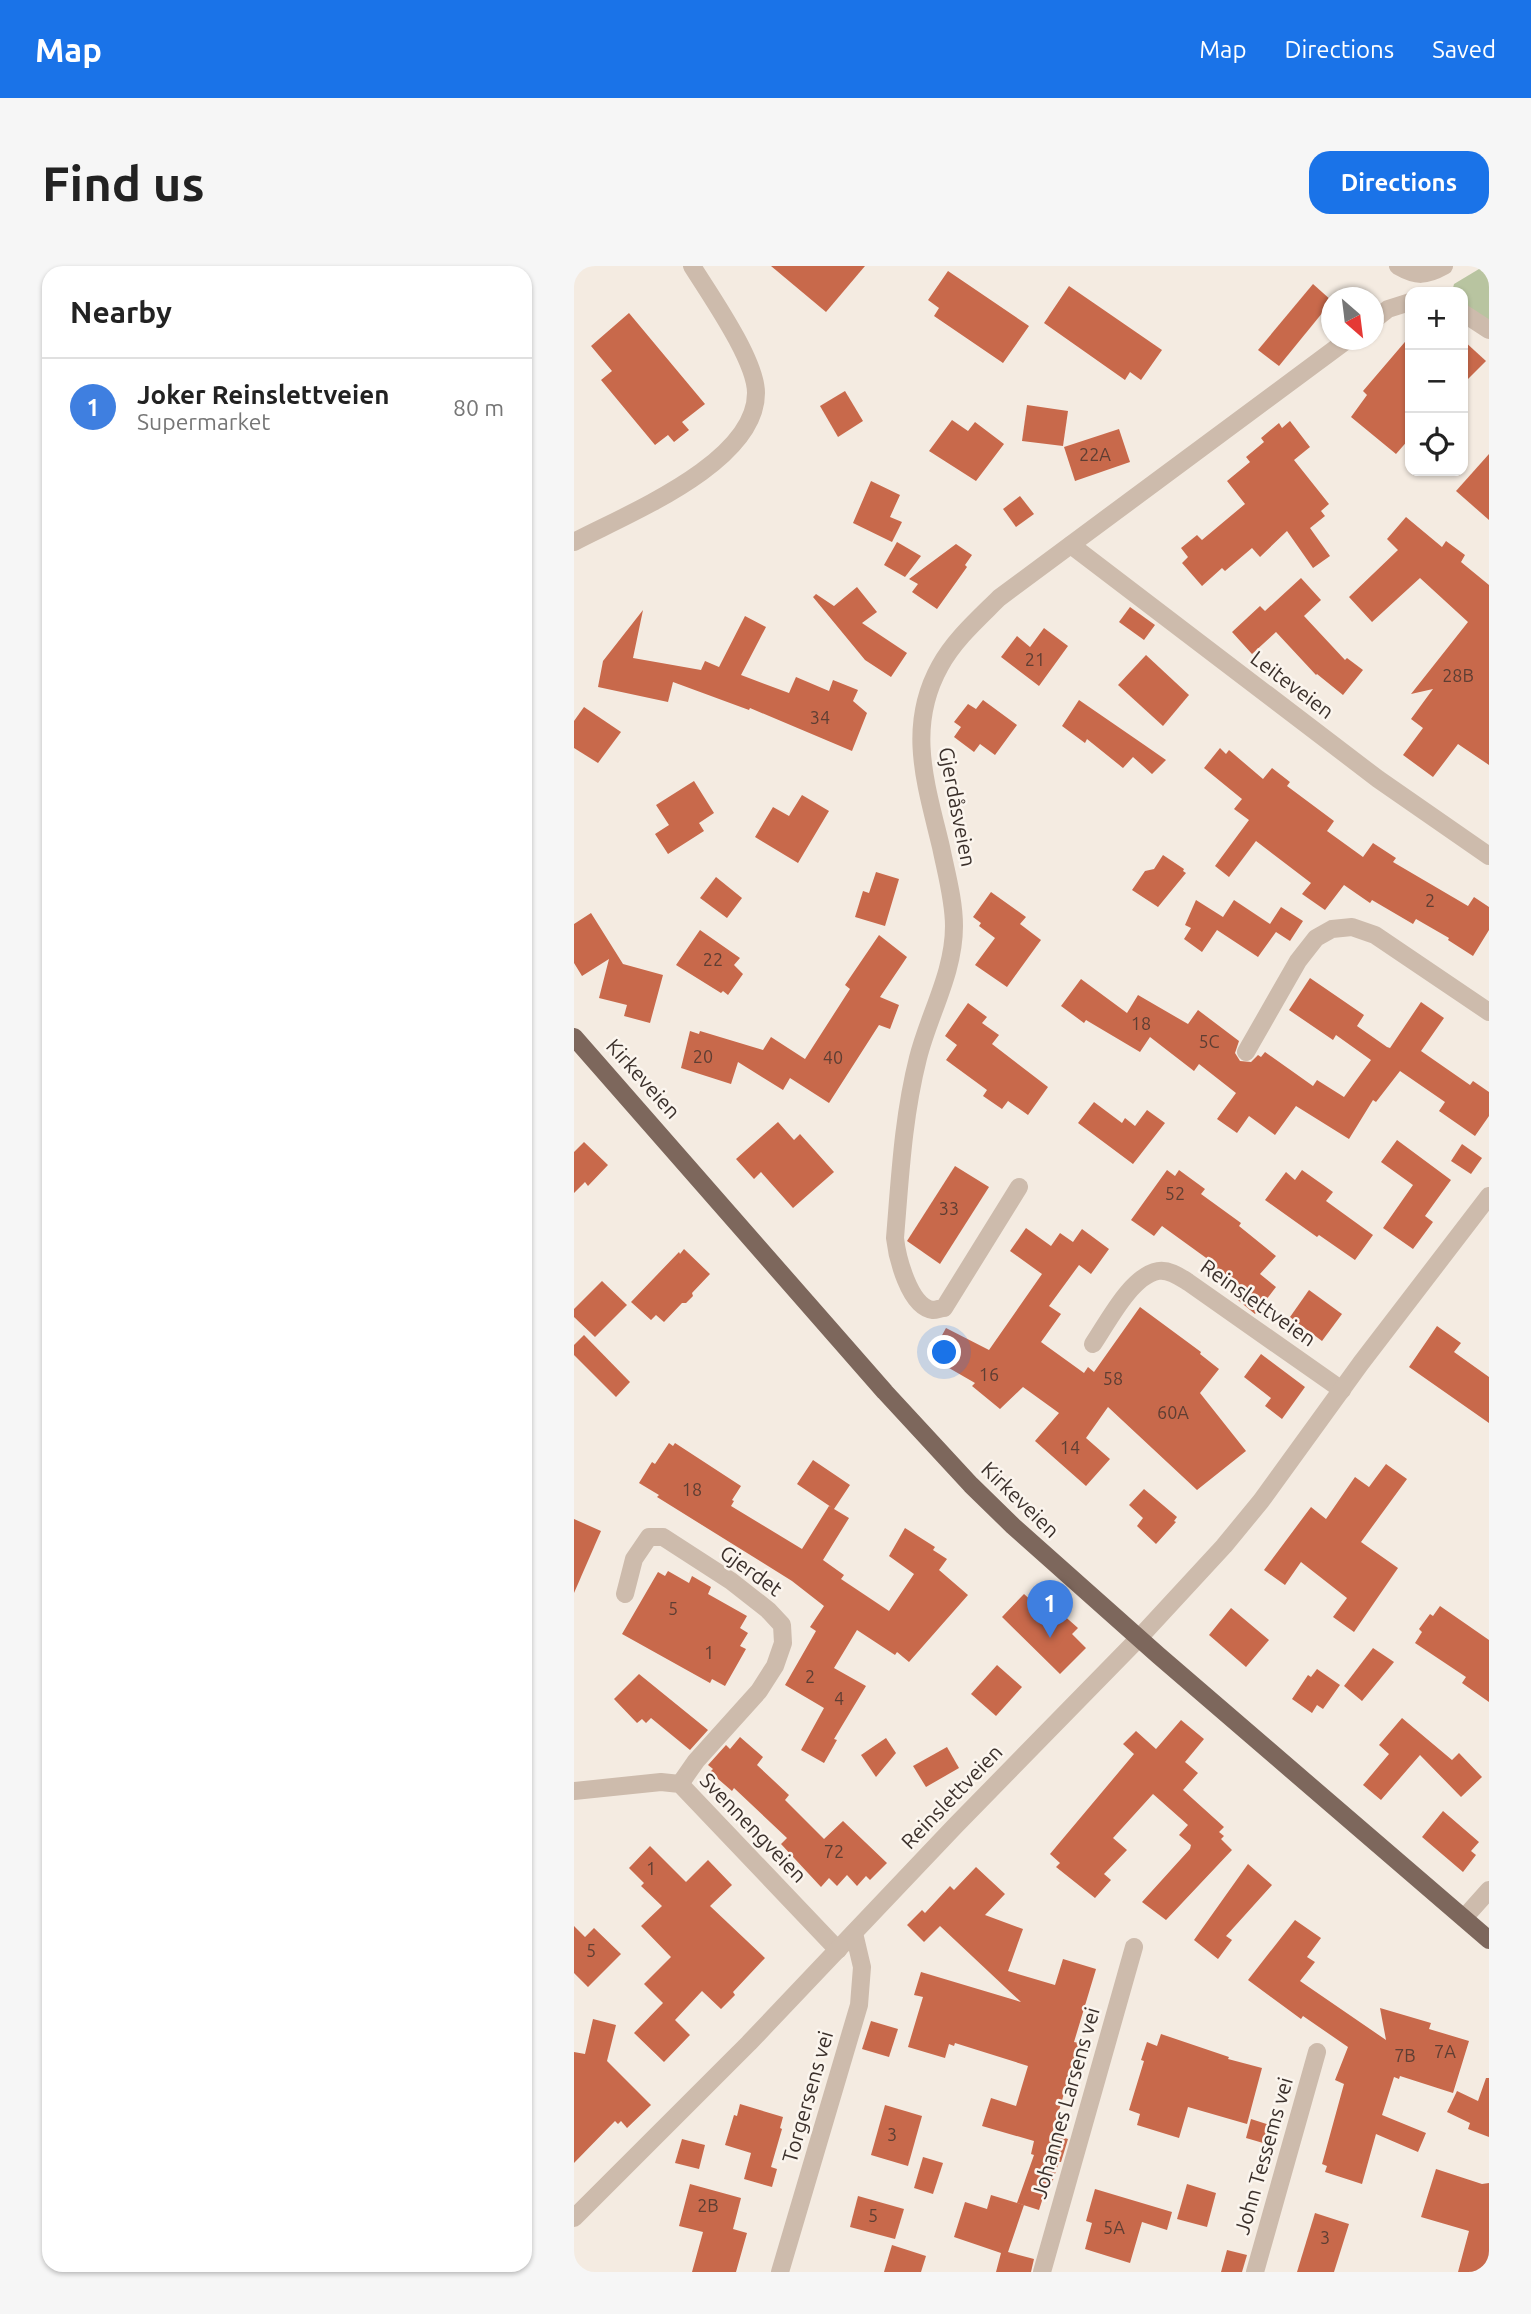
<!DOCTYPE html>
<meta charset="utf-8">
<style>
:root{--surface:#fff;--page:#f6f6f6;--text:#222;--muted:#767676;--line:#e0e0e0;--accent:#1a73e8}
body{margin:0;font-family:Ubuntu,sans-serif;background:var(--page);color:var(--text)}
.controls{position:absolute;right:21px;top:21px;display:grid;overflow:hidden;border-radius:14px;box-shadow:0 2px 5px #0004}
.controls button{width:63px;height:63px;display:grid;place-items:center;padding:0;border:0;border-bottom:2px solid var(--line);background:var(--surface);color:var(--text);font:35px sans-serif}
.compass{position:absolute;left:747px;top:21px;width:63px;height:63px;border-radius:50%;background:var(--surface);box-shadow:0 2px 5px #0004;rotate:152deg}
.you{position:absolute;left:371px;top:1087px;width:24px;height:24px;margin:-18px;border:5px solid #fff;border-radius:50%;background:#1a73e8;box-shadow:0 0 0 10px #1a73e833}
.badge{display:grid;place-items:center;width:46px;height:46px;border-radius:50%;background:var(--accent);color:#fff;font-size:23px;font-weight:700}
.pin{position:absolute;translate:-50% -58px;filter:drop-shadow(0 2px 4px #0008)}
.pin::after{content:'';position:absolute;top:37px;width:24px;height:21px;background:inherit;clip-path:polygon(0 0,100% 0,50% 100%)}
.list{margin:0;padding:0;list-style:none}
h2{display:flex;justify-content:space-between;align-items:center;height:91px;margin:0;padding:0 28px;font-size:30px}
h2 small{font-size:23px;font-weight:400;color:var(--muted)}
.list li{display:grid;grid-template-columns:46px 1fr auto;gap:21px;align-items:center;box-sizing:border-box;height:98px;padding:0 28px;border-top:2px solid var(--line)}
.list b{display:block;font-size:26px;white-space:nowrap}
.list p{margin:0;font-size:23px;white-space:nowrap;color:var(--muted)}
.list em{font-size:23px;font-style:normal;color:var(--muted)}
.icon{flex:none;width:38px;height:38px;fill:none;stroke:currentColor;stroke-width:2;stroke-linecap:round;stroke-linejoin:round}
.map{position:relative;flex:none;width:915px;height:2006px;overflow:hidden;border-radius:21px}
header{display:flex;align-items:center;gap:42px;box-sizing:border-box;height:98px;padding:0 35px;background:var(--accent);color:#fff}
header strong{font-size:33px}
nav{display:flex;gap:38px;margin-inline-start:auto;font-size:24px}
.intro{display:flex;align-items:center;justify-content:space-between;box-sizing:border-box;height:168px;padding:0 42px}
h1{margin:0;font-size:49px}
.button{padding:18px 32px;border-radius:21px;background:var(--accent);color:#fff;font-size:24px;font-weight:700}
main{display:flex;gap:42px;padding:0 42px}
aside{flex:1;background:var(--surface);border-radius:21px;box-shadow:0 2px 5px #0004}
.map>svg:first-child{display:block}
.green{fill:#b8c4a0}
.building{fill:#c8694b}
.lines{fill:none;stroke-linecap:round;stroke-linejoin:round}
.minor{stroke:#cdbbac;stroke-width:18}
.major{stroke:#7d675c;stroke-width:18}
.labels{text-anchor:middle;stroke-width:5;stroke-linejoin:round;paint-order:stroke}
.number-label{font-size:18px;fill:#5e3e33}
.street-label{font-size:21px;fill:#3b302b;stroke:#fbf5ee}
</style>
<header>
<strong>Map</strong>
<nav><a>Map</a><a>Directions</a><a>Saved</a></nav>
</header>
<div class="intro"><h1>Find us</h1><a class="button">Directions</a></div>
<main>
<aside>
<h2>Nearby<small></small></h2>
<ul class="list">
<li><span class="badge" style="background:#3f7fe0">1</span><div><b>Joker Reinslettveien</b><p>Supermarket</p></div><em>80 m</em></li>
</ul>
</aside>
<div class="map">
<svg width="915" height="2006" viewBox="0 0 915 2006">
<rect width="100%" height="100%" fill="#f4ebe1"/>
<path class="green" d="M910 0H915V60L889 42V26H878L880 18Z"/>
<g class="building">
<path d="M197 0H291L252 46Z"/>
<path d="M374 5 455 60 429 97 360 50 365 42 354 34Z"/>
<path d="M739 18 758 35 705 100 684 84Z"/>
<path d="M495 20 588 84 567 114 556 106 551 114 470 57Z"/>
<path d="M55 47 131 138 108 156 115 164 100 176 94 169 81 179 27 114 38 105 17 80Z"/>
<path d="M836 70V172L822 188 777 151 793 129 789 125Z"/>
<path d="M889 74 912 95 889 118Z"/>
<path d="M271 125 289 155 264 171 246 140Z"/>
<path d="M453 139 494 145 489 180 448 175Z"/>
<path d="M378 154 394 165 401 156 430 178 402 215 355 185Z"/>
<path d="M716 155 736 181 720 194 755 238 747 245 751 250 736 262 756 290 739 302 713 265 686 291 678 282 651 305 648 302 628 320 608 297 614 291 607 282 623 269 628 274 671 238 653 215 676 196 672 191 690 176 687 172 705 157 708 162Z"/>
<path d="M545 163 556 196 501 215 490 181Z"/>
<path d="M915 188V254L882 225Z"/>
<path d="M297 215 326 229 316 251 328 256 318 276 279 257Z"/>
<path d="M446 230 460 248 442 261 429 243Z"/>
<path d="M832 251 868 281 872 275 891 289 887 296 915 319V499L884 478 859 511 829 489 849 462 837 453 859 423 837 428 894 356 846 312 798 356 775 331 824 284 813 273Z"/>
<path d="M323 276 347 290 331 311 310 299Z"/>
<path d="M382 278 398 289 391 299 393 301 363 343 338 326 344 318 335 313Z"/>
<path d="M727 312 747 334 730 350 771 394 773 392 789 404 769 429 743 408 742 409 702 366 678 388 658 366 686 340 691 345Z"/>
<path d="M283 321 303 346 288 357 333 387 317 411 291 394 239 331 242 328 260 340Z"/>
<path d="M556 341 581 359 570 374 545 356Z"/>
<path d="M69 344 59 392 127 404 131 395 145 401 171 350 192 361 167 409 215 427 222 411 255 425 259 414 284 424 279 435 293 447 278 485 176 442 175 444 99 416 94 436 24 421 29 395Z"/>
<path d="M470 362 494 380 465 420 427 391 443 370 456 381Z"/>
<path d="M572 389 615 429 589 460 544 419Z"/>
<path d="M409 434 443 459 421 489 406 478 400 486 380 471 387 461 380 456 394 438 402 443Z"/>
<path d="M505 434 569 478 592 494 578 508 559 491 549 502 513 473 511 477 488 460Z"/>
<path d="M10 441 47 466 24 497 0 482V455Z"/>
<path d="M646 482 652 488 655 484 689 513 698 502 716 516 713 520 760 555 753 565 789 591 799 577 822 592 819 596 894 640 900 631 915 641V664L899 690 874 674 875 672 842 653 839 658 798 634 796 637 770 619 751 644 728 628 737 617 682 575 655 611 641 600 675 554 660 543 668 533 630 502Z"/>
<path d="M120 515 140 547 125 557 130 565 94 588 81 568 95 559 82 539Z"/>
<path d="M228 529 255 545 224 597 181 571 199 541 215 550Z"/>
<path d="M589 589 610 603 609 605 612 607 584 641 558 624 571 605 580 603Z"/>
<path d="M302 606 325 613 311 660 281 651 289 625 295 627Z"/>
<path d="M142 611 168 632 153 652 126 632Z"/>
<path d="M417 626 452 651 446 658 467 674 433 721 401 699 421 672 405 660 407 657 399 651Z"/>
<path d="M622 634 649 651 660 634 696 658 707 641 729 655 716 675 702 666 684 691 643 664 628 686 610 673 617 662 611 659Z"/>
<path d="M17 647 49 698 89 709 76 757 50 750 53 739 25 732 35 693 8 710 0 697V658Z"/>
<path d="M126 664 166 692 160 699 169 708 154 729 149 725 147 727 102 699Z"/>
<path d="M305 669 333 691 306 731 325 739 316 763 305 759 255 837 216 812 209 824 164 796 157 818 107 802 116 765 125 768 126 765 189 784 197 771 231 793 276 723 271 719Z"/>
<path d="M736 712 790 749 783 760 813 781 816 782 847 736 870 752 847 785 896 819 899 815 915 826V850L901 870 865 845 871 836 826 805 802 836 799 834 775 873 722 840 701 869 675 850 663 867 643 853 662 827 625 798 620 805 576 771 566 786 512 754 510 757 487 740 507 713 553 747 564 729 614 758 624 744 665 775 661 787 666 795 677 796 684 789 687 791 691 786 739 820 743 814 770 831 797 794 762 769 759 774 715 744Z"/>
<path d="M394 737 413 751 408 757 425 769 418 778 474 821 454 849 434 835 428 843 409 830 413 824 372 794 383 779 371 770Z"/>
<path d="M520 836 548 857 551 852 561 860 573 844 591 857 559 898 504 857Z"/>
<path d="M204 856 220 874 226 868 260 906 219 942 187 906 180 913 162 893Z"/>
<path d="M823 874 877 914 851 950 859 956 839 983 809 962 839 919 807 896Z"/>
<path d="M10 876 34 899 14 920 11 916 0 927V886Z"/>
<path d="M888 878 908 892 897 908 877 895Z"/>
<path d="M381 900 415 921 366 998 333 975Z"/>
<path d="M593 904 601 910 605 904 631 923 627 928 667 957 665 960 702 990 686 1008 702 1021 681 1048 659 1030 665 1022 632 997 635 994 588 960 580 970 557 954Z"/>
<path d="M728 904 759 926 752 935 799 969 781 994 745 969 743 971 691 934 712 906 721 914Z"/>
<path d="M452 962 477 980 486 967 499 976 508 963 535 983 517 1008 505 999 475 1040 487 1048 467 1076 510 1107 514 1101 520 1106 566 1041 627 1086 626 1088 645 1103 626 1127 672 1185 623 1224 534 1141 512 1172 536 1193 512 1220 461 1175 485 1147 449 1121 426 1143 398 1120 401 1117 356 1091 372 1062 415 1084 468 1008 436 985Z"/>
<path d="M110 983 136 1008 118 1027 119 1030 112 1037H108L90 1056 82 1049 77 1054 57 1036 105 986 106 988Z"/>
<path d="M28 1015 53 1039 21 1071 0 1051V1043Z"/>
<path d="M735 1024 768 1048 748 1075 716 1051Z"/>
<path d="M863 1060 887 1077 880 1086 915 1111V1157L835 1101Z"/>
<path d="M10 1069 56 1116 42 1131 0 1089V1079Z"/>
<path d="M687 1088 731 1121 708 1153 691 1140 697 1132 670 1111Z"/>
<path d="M95 1177 99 1180 101 1177 167 1220 158 1234 160 1235 157 1240 228 1283 255 1240 257 1241 223 1218 239 1194 276 1219 260 1243 275 1252 249 1294 270 1309 267 1313 315 1345 340 1308 315 1290 331 1262 361 1281 359 1284 373 1293 365 1304 394 1329 335 1396 323 1386 321 1389 283 1364 260 1402 292 1420 260 1473 263 1474 250 1497 227 1484 250 1442 211 1419 242 1365 236 1361 250 1340 218 1315 83 1231 85 1229 65 1217 78 1196 81 1198Z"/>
<path d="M812 1198 833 1213 787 1276 824 1302 780 1366 759 1351 773 1332 727 1296 711 1319 690 1304 737 1241 752 1253 781 1211 795 1221Z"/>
<path d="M570 1223 603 1251 600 1255 602 1256 582 1278 563 1260 569 1252 555 1239Z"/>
<path d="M0 1253 27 1265 0 1327Z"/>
<path d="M94 1305 115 1317 118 1310 137 1321 134 1328 173 1350 166 1362 174 1367 166 1380 172 1383 151 1420 138 1413 136 1417 48 1368 84 1306 91 1310Z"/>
<path d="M450 1328 471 1347 478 1339 504 1362 498 1368 512 1382 486 1408 428 1351Z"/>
<path d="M866 1340 915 1374V1436L888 1417 892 1411 841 1377 848 1366 845 1363 856 1348 859 1350Z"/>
<path d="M657 1342 695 1374 672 1401 635 1369Z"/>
<path d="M799 1382 820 1396 788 1435 770 1420Z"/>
<path d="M423 1399 448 1421 422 1450 397 1428Z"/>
<path d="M743 1403 766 1419 749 1443 743 1439 738 1447 718 1433 734 1409 737 1411Z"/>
<path d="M65 1408 134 1464 116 1484 77 1452 72 1457 68 1453 63 1457 40 1433Z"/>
<path d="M828 1452 878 1494 885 1487 908 1511 887 1531 846 1489 807 1534 789 1519 815 1488 805 1479Z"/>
<path d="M607 1454 630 1473 611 1496 624 1507 609 1524 650 1561 645 1566 650 1570 647 1573 658 1584 592 1654 568 1636 616 1583 617 1579 605 1569 614 1559 579 1528 539 1572 553 1584 530 1608 537 1614 521 1632 482 1601 486 1597 476 1588 560 1488 549 1478 562 1465 582 1483Z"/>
<path d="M166 1471 189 1491 183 1499 215 1529 211 1534 250 1573 269 1555 313 1597 296 1614 292 1610 283 1620 273 1609 263 1620 255 1612 247 1621 207 1578 213 1572 160 1522 158 1525 136 1506 139 1503 134 1499 152 1479 156 1483Z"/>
<path d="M312 1472 322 1487 302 1511 287 1489Z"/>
<path d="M373 1481 385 1502 352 1521 339 1500Z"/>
<path d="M869 1545 905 1576 897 1585 902 1589 889 1606 848 1571Z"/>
<path d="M76 1580 112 1616 134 1594 158 1619 136 1640 191 1692 159 1726 161 1729 147 1743 128 1725 101 1754 116 1769 90 1796 60 1767 89 1737 70 1718 97 1691 67 1660 88 1640 67 1620 70 1617 55 1602Z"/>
<path d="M674 1598 698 1619 652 1670 658 1674 644 1693 620 1674Z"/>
<path d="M402 1601 431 1628 411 1649 449 1663 434 1705 481 1719 489 1693 522 1703 500 1776 505 1777 478 1868 494 1873 487 1896H485L477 1920 473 1919 465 1944 443 1937 460 1889 457 1888 460 1875 408 1860 417 1832 442 1840 454 1800 381 1777 380 1780 375 1778 371 1792 334 1781 349 1731 340 1729 347 1706 447 1736 366 1660 350 1676 333 1659 348 1644 351 1647 376 1620 380 1624Z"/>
<path d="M721 1654 747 1672 733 1691 741 1696 726 1715 812 1774 806 1742 857 1757 855 1763 895 1775 879 1827 826 1810 825 1813 820 1811 808 1849 852 1867 844 1886 802 1868 788 1918 751 1906 753 1900 748 1898 770 1818 761 1814 774 1781 729 1750 727 1753 674 1714Z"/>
<path d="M0 1660 11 1671 20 1662 47 1688 14 1721 0 1707Z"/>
<path d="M19 1753 42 1759 33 1795 77 1839 53 1862 47 1855 44 1858 41 1855 0 1897V1786L11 1788Z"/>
<path d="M297 1755 324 1763 315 1791 288 1783Z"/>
<path d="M587 1768 655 1791 654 1793 688 1802 673 1858 614 1841 605 1872 563 1859 566 1848 555 1844 570 1795 567 1794 573 1776 583 1780Z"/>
<path d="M912 1812H915V1871L894 1863 896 1857 873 1846 883 1825 904 1835Z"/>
<path d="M166 1838 209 1851 206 1862 208 1863 197 1901 203 1903 198 1921 170 1913 177 1887 151 1879 160 1849 163 1850Z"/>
<path d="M311 1839 348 1850 334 1900 297 1889Z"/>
<path d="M677 1853 702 1861 696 1879 672 1872Z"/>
<path d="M108 1873 131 1879 125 1903 101 1897Z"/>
<path d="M349 1891 369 1897 359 1928 340 1922Z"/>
<path d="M862 1903 908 1918 915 1917V2006H884L895 1965 847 1951Z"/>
<path d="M116 1918 167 1932 159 1963 173 1967 162 2006H118L129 1966 105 1960Z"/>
<path d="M613 1918 642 1927 633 1961 603 1953Z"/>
<path d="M521 1923 598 1946 593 1964 568 1956 556 1997 511 1983 518 1957 512 1955Z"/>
<path d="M417 1929 450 1939 434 1986 460 1993 457 2006H422L427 1987 380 1971 391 1936 413 1943Z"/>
<path d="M284 1930 330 1943 321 1973 276 1961Z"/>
<path d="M741 1947 775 1958 760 2006H723Z"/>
<path d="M318 1979 352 1990 347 2006H310Z"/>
<path d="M653 1984 673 1989 668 2006H647Z"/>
</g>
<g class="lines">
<g class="minor">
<path d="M824 0C843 11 852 10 870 0"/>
<path d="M889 47 915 64"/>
<path d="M800 54 814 43 836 36"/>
<path d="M0 276C53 248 182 197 182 127 182 94 136 29 118 0"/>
<path d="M497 279 804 513 915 590"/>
<path d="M672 786 724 695 742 672 758 663 778 661 801 669 915 746"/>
<path d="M445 921 370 1042C366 1042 363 1044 359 1044 335 1041 323 990 321 972 326 912 329 851 344 792 355 748 380 707 380 660 380 634 372 606 367 581 352 518 332 461 366 400 380 374 404 353 425 332L773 74"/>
<path d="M519 1078C534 1056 557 1010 584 1005 595 1003 606 1011 614 1016L768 1124"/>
<path d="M51 1328 60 1293 75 1271H89L157 1315 194 1344 208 1359 209 1377 201 1400 185 1425 122 1495 106 1518"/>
<path d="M0 1525 87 1516 106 1518 264 1684"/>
<path d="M890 1652 915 1624"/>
<path d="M0 1952 175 1777 382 1559 565 1372 650 1280 687 1235 787 1097 915 930"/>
<path d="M206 2006 285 1739 288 1701 280 1667"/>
<path d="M468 2006 560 1681"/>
<path d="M681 2006 743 1786"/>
</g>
<path class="major" d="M0 771 311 1126 397 1219 439 1260 584 1389 915 1674"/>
</g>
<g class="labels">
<g class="number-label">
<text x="521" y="195">22A</text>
<text x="461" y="400">21</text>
<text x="884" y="416">28B</text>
<text x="246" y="458">34</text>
<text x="856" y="641">2</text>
<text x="139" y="700">22</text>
<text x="567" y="764">18</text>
<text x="635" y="782">5C</text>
<text x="129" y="797">20</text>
<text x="259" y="798">40</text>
<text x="601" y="934">52</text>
<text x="375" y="949">33</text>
<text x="415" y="1115">16</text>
<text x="539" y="1119">58</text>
<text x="599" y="1153">60A</text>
<text x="496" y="1188">14</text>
<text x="118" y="1230">18</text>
<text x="99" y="1349">5</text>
<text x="135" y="1393">1</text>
<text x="236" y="1417">2</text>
<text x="265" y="1439">4</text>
<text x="260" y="1592">72</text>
<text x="77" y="1609">1</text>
<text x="17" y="1691">5</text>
<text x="871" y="1792">7A</text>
<text x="831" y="1796">7B</text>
<text x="318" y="1875">3</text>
<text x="134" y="1946">2B</text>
<text x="299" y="1956">5</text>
<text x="540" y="1968">5A</text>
<text x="751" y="1978">3</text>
</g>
<g class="street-label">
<text transform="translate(718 419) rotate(37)" y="7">Leiteveien</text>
<text transform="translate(383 541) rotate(79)" y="7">Gjerdåsveien</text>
<text transform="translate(69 813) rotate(48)" y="7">Kirkeveien</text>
<text transform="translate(684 1037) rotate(35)" y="7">Reinslettveien</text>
<text transform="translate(446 1234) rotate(44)" y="7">Kirkeveien</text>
<text transform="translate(177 1305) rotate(36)" y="7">Gjerdet</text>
<text transform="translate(378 1531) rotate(-46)" y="7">Reinslettveien</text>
<text transform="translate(179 1562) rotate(46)" y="7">Svennengveien</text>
<text transform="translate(234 1831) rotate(-74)" y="7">Torgersens vei</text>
<text transform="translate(492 1837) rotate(-74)" y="7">Johannes Larsens vei</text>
<text transform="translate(690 1890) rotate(-74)" y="7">John Tessems vei</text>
</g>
</g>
</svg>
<div class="controls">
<button>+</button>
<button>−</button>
<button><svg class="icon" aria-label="locate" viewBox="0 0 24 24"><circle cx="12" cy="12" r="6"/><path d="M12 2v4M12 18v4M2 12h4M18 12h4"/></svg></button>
</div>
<svg class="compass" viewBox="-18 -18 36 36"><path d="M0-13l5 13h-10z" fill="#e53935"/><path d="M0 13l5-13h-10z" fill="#767676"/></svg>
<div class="you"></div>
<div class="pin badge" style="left:476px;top:1372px;background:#3f7fe0">1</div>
</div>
</main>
